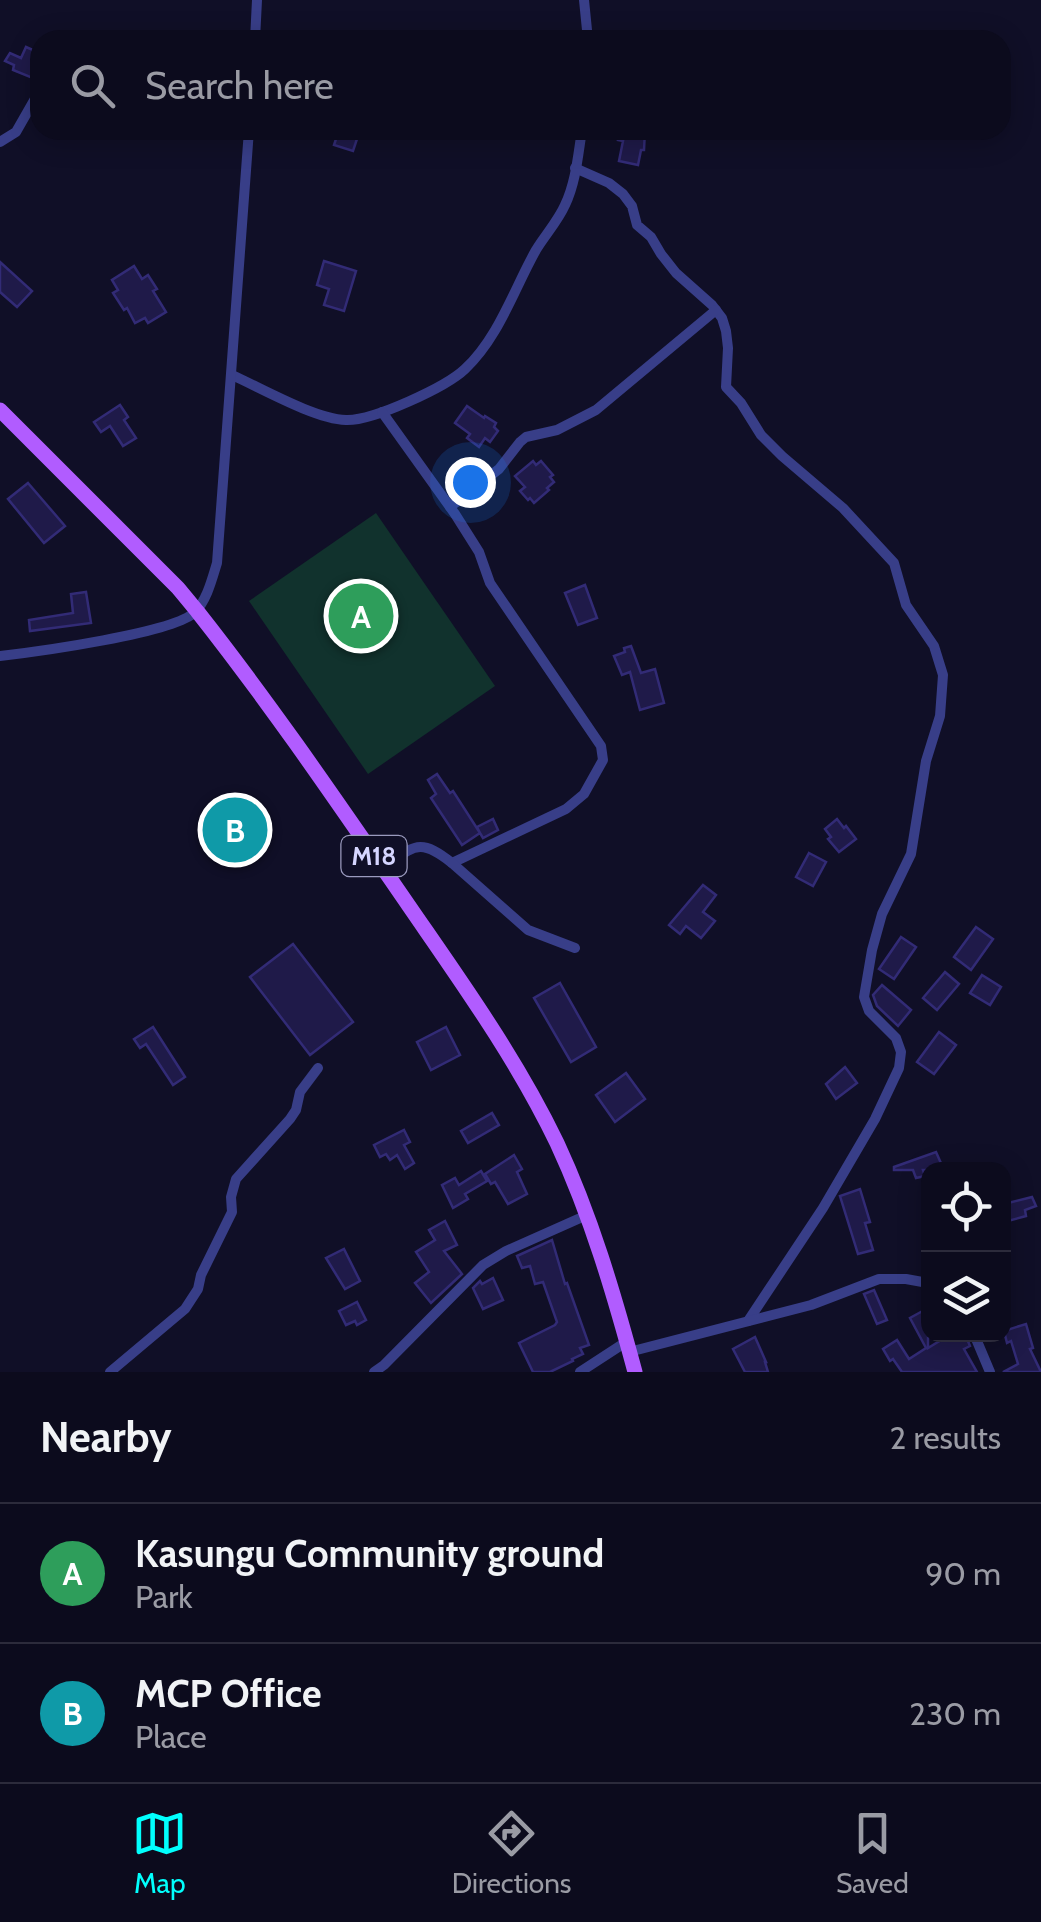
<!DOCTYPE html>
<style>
:root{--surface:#0c0b1d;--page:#1a192a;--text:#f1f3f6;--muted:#9a9ba4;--line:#2c2b3b;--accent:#01fffd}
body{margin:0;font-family:Cabin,sans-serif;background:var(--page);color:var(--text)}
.controls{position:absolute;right:30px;bottom:30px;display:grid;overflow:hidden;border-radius:20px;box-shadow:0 5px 25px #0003}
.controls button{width:90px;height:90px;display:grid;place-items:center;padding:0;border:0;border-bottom:2px solid var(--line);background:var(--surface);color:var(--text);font:50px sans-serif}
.you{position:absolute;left:470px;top:482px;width:35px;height:35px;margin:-25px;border:8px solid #fff;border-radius:50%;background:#1a73e8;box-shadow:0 0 0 15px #1a73e833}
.badge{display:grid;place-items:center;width:65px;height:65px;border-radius:50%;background:var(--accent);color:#fff;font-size:32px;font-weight:700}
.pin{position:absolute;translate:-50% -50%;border:5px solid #fff;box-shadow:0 2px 10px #0006}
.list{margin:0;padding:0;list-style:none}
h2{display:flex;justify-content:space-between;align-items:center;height:130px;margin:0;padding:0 40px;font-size:42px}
h2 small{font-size:32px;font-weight:400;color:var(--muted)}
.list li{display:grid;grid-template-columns:65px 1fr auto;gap:30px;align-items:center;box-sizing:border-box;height:140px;padding:0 40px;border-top:2px solid var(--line)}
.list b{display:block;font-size:38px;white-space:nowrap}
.list p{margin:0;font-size:32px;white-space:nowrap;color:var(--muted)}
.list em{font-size:32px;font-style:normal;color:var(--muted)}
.icon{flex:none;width:55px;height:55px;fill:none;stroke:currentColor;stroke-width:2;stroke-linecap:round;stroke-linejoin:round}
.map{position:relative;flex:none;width:1041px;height:1372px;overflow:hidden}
.search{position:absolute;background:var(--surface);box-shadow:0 5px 25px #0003;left:30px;right:30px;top:30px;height:110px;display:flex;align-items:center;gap:25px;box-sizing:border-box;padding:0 35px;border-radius:30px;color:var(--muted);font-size:38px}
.sheet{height:410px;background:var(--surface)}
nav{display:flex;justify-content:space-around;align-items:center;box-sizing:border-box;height:140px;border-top:2px solid var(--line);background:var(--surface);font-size:28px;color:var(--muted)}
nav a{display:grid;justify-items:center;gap:5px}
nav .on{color:var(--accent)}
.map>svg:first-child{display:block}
.green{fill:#11322d}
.building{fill:#1f1a49;stroke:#322b76;stroke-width:2.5}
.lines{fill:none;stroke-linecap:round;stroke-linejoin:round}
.street{stroke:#383e88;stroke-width:10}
.primary{stroke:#b15cff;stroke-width:15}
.labels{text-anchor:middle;stroke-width:9;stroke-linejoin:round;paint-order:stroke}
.shield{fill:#100f27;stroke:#9a9abe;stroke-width:2.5}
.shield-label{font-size:25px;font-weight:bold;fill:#d5d5ff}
</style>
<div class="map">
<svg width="1041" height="1372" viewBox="0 0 1041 1372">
<rect width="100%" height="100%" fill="#100f27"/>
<path class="green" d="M376 513 495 686 368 774 249 601Z"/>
<g class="building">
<path d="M26 47 40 53V81L13 70 14 65 5 61 10 53 21 58Z"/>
<path d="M339 130H360L353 151 334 145Z"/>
<path d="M620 130H645L644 150H641L638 165 619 161 623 141 618 140Z"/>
<path d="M324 261 356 271 344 311 324 305 329 289 317 285Z"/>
<path d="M0 262 32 291 17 307 0 292Z"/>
<path d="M134 266 142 279 148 275 157 289 153 291 166 312 148 323 145 318 135 323 127 308 124 310 113 293 118 290 112 280Z"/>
<path d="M120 405 128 417 124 420 136 438 123 446 110 426 101 432 94 422Z"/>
<path d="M467 406 484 418 485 416 496 423 494 427 498 431 490 442 485 438 479 447 467 438 470 434 455 423Z"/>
<path d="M533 461 536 465 541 461 553 475 550 477 554 482 547 488 549 490 534 503 530 498 528 500 520 491 525 487 515 476Z"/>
<path d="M28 483 65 526 44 543 8 499Z"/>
<path d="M585 585 597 618 578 625 565 593Z"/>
<path d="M86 592 91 623 30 631 29 620 73 613 71 594Z"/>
<path d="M631 646 641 673 655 669 664 703 640 710 630 672 622 675 614 656 625 652 624 648Z"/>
<path d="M437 774 450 793 453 791 480 833 477 827 493 819 498 830 483 838 480 833 462 845 431 798 436 794 428 780Z"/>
<path d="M219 803 234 823 255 808 267 823 219 859 208 845 217 837 202 816Z"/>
<path d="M837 819 844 828 846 826 856 839 839 852 828 839 831 837 825 829Z"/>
<path d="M809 853 826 862 813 886 796 877Z"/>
<path d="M703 885 716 895 703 912 715 921 701 938 686 926 680 934 669 925Z"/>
<path d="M976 927 993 939 971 970 954 957Z"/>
<path d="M901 937 916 947 894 979 879 969Z"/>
<path d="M293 944 353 1022 310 1055 250 977Z"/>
<path d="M945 972 959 984 937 1010 923 998Z"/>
<path d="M982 975 1001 987 990 1005 970 993Z"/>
<path d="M560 983 596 1047 571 1062 534 998Z"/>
<path d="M882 985 911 1010 898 1026 877 1006 873 995Z"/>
<path d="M153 1027 185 1077 173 1085 146 1044 140 1048 134 1039Z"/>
<path d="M446 1027 460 1055 431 1070 417 1042Z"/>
<path d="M939 1032 956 1045 934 1074 917 1062Z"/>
<path d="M845 1067 857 1083 836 1099 826 1084Z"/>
<path d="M626 1073 645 1099 615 1122 596 1095Z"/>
<path d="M492 1113 499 1125 468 1143 461 1131Z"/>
<path d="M404 1130 410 1142 404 1145 414 1163 405 1169 397 1155 390 1160 386 1154 380 1157 374 1145Z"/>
<path d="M936 1152 944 1170H923L925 1176 916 1178 913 1170H894V1167Z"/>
<path d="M514 1155 522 1169 517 1172 527 1194 508 1204 495 1182 491 1184 485 1174Z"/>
<path d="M481 1171 487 1181 465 1194 468 1199 453 1208 442 1185 455 1178 459 1185Z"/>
<path d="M860 1189 870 1222 865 1223 873 1250 858 1254 840 1196Z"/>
<path d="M1032 1197 1036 1206 1025 1210 1026 1216 1008 1221 1004 1204Z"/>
<path d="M445 1221 457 1245 444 1251 462 1274 431 1303 415 1283 429 1272 416 1252 435 1240 429 1230Z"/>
<path d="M552 1240 565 1284 567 1283 589 1345 580 1348 583 1354 572 1359 573 1361 550 1372H533L519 1343 555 1325 557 1322 543 1282 535 1284 530 1266 522 1268 517 1256Z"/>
<path d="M344 1249 360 1281 345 1289 326 1258Z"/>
<path d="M493 1278 503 1300 483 1309 473 1288 480 1281 482 1284Z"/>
<path d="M874 1290 887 1320 877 1324 864 1294Z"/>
<path d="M357 1302 366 1320 357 1325 355 1321 346 1325 339 1311Z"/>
<path d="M928 1308V1348L951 1334H965L970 1346 964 1349 977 1372H902L893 1359 890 1361 883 1349 897 1340 909 1359 926 1348 910 1318Z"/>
<path d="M1026 1324 1033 1348 1030 1349 1041 1372H1003L1018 1364 1011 1341 1007 1343 1004 1331Z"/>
<path d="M755 1337 766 1362H765L768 1372H745L733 1349Z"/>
</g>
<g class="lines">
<g class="street">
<path d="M584 0 588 40"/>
<path d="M255 40 257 0"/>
<path d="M0 142 16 132 40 90"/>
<path d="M575 168 609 183 623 194 632 206 637 225 651 237 661 254 676 273 712 305 722 318 726 331 728 348 726 387 741 403 761 435 782 456 843 508 894 563 906 605 934 646 943 675 940 716 926 761 911 854 882 914 872 950 864 997 869 1011 896 1038 901 1052 899 1068 875 1119 823 1208 748 1321"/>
<path d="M232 375C263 389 315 419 346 420 373 421 446 387 465 369 499 337 514 289 536 250 545 235 558 221 565 205 576 182 578 155 582 130"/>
<path d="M382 412 455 514 479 552 490 583 601 746 603 760 584 794 566 809 452 863C419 837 415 846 382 867"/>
<path d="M450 507 499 469 520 442 526 437 557 430 596 410 716 310"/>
<path d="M0 656C35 652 175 633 195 612 207 600 212 579 217 563L249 130"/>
<path d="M452 863 528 930 575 948"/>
<path d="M974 1334 990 1372"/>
<path d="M629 1352 811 1305 879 1279H906L928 1283"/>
<path d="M110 1372 185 1309 198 1289 201 1275 232 1212 231 1197 236 1179 290 1119 296 1110 300 1092 318 1068"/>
<path d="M374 1372 384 1365 483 1265 506 1251 587 1215"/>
<path d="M580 1372 626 1342"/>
</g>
<path class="primary" d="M0 410 178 588 197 611C272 706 340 806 409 906 462 983 516 1058 557 1143 591 1216 614 1294 635 1372"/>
</g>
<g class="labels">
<rect class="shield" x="341.5" y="836" width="65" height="40" rx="8"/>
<g class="shield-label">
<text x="374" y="865">M18</text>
</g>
</g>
</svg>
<div class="controls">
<button><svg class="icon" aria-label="locate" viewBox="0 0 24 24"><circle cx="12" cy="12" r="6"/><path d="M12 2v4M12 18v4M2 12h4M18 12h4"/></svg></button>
<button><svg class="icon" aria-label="layers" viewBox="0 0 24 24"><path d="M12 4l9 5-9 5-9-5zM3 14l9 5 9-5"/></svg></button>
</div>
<div class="you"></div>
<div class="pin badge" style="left:361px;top:616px;background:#2e9e5b">A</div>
<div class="pin badge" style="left:235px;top:830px;background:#0f9aa8">B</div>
<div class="search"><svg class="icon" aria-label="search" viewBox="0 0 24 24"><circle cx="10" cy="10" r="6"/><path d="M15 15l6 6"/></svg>Search here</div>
</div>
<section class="sheet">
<h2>Nearby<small>2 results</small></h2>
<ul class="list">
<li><span class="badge" style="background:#2e9e5b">A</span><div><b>Kasungu Community ground</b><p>Park</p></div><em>90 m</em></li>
<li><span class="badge" style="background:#0f9aa8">B</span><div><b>MCP Office</b><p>Place</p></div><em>230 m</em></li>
</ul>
</section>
<nav>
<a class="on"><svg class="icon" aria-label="map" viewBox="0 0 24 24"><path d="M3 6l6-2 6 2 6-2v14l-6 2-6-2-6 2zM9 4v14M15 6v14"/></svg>Map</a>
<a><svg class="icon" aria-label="directions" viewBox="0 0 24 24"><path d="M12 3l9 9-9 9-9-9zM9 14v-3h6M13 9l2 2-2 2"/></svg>Directions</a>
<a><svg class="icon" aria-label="saved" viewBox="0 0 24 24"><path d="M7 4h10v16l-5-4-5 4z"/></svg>Saved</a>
</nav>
